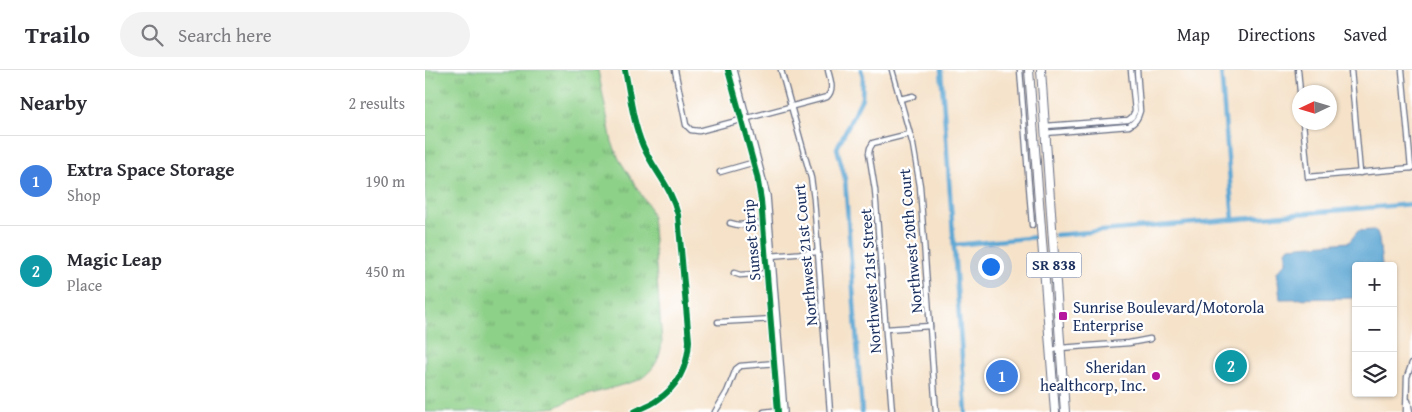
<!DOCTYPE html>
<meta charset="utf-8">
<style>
:root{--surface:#fff;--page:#f2f2f3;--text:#2b2b33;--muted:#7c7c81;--line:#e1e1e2;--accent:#b5179e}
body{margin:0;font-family:"Gentium Book Plus",serif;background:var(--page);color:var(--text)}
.controls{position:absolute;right:15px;bottom:15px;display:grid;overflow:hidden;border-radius:5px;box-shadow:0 1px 4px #0004}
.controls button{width:45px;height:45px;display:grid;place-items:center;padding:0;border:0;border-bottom:1px solid var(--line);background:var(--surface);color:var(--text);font:25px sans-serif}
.compass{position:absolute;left:867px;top:15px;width:45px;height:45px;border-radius:50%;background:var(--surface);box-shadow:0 1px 4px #0004;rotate:266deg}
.you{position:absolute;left:565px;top:196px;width:18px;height:18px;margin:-12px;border:4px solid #fff;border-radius:50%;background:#1a73e8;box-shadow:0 0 0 8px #1a73e833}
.badge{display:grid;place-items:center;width:32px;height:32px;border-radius:50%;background:var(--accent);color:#fff;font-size:16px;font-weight:700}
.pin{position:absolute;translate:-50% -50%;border:2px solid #fff;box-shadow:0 1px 5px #0006}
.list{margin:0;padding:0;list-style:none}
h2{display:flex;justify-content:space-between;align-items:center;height:65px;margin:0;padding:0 20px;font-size:21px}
h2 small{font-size:16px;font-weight:400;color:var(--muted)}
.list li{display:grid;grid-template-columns:32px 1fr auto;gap:15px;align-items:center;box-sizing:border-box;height:90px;padding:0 20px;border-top:1px solid var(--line)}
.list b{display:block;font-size:19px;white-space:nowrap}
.list p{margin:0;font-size:16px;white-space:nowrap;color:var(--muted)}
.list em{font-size:16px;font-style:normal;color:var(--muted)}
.icon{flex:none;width:28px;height:28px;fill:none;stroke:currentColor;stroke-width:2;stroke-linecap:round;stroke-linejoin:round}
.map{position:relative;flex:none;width:987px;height:342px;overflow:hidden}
header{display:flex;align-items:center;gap:30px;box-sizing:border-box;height:70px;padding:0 25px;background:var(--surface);border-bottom:1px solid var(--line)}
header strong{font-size:24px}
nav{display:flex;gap:28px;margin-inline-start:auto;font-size:18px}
.search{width:350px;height:45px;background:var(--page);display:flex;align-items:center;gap:12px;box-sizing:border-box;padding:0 18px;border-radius:28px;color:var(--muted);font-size:19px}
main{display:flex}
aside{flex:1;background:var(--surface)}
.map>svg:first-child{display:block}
.grass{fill:url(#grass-tufts);stroke:#548073}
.water{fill:#5ba6d3;stroke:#3b6a98}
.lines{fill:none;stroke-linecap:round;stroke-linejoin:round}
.canal{stroke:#5ba6d3;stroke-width:4.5}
.minor-casing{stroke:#676e83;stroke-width:7}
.tertiary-casing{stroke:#676e83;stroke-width:8}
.trunk-casing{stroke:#676e83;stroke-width:10}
.minor{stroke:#fff;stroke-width:4.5}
.tertiary{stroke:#fff;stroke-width:5.5}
.trunk{stroke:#fff;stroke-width:8}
.cycleway-casing{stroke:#fff;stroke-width:9}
.cycleway{stroke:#00873e;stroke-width:6}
.poi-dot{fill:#b5179e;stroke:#fff;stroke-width:2}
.labels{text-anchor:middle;stroke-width:4.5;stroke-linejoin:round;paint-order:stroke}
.shield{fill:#fff;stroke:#5f6d8e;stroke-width:1}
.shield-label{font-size:15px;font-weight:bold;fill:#1b2f5e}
.street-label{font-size:16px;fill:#1b2f5e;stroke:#fff}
.poi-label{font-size:16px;fill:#1b2f5e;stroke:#fff;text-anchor:start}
</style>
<header>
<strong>Trailo</strong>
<div class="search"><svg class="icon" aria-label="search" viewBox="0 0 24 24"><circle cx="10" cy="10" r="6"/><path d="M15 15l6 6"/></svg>Search here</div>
<nav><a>Map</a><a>Directions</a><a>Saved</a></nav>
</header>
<main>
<aside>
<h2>Nearby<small>2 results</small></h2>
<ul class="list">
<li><span class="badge" style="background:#3f7fe0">1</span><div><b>Extra Space Storage</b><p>Shop</p></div><em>190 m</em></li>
<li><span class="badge" style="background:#0f9aa8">2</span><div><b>Magic Leap</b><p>Place</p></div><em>450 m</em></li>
</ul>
</aside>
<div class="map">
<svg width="987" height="342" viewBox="0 0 987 342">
<defs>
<pattern id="grass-tufts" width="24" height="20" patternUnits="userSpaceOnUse" patternTransform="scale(1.25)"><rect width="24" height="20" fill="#8dd088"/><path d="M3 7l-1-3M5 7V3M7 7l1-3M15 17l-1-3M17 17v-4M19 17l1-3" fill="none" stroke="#72a972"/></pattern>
</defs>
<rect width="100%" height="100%" fill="#fff"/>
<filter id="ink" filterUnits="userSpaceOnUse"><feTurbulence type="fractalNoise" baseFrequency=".02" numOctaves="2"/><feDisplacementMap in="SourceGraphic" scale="10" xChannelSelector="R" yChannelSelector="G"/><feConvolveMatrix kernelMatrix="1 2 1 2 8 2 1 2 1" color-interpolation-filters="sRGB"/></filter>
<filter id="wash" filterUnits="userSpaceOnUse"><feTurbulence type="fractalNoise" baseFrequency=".0096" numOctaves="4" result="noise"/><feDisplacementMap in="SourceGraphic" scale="20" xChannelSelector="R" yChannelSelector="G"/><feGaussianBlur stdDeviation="1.12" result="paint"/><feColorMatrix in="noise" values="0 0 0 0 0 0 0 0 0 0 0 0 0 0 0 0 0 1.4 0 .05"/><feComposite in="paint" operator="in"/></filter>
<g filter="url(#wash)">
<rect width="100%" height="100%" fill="#f5e2c9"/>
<path class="grass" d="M0 0H173L187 72 194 89 224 137 227 145 237 272C235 290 229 300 214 310L146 330 131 337 86 342H0Z"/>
<path class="water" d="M949 160 952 162 954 168 957 196H931V228L855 229 852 202 861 192V181L864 177 924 172 933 161Z"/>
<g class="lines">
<g class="canal">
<path d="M436 0 438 6 437 28 412 78 420 109 437 342"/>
<path d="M516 0 541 342"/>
<path d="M796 0 808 150"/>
<path d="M631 165 987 134"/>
<path d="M530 175 612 167"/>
</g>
</g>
</g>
<g filter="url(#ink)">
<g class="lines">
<g class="minor-casing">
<g id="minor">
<path d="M200 0C205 25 208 53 218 76 229 101 246 116 253 145L264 271C263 297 253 317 231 331 224 336 216 338 209 342"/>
<path d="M250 0 261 55 266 60 274 61 402 27C410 19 405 10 403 0"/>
<path d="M356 0 386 108 389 129 405 342"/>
<path d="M467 0 488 75 495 116 511 342"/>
<path d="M595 0 607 155"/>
<path d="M873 0 875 22"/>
<path d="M926 0 935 103"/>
<path d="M977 0 986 98"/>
<path d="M475 29 488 26"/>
<path d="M878 52 883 107 987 98"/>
<path d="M620 56 703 50 707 47 710 41 706 0"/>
<path d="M620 63 704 56C710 52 713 49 715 41L712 0"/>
<path d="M295 102 330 92"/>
<path d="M305 153 313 155 341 153"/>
<path d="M345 186 393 182"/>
<path d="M309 203 315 205 345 203"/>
<path d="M293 252 348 249"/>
<path d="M461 259 505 256"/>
<path d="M625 281 635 278 704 273 725 269"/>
<path d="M983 331 985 342"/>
<path d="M290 342 302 322 311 299 315 296 351 293"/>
<path d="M339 342 355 340"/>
<path d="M467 342 450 120 444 83 445 78 448 73 484 64"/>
<path d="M981 342 982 307 987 293"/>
</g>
</g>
<g class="tertiary-casing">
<g id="tertiary">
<path d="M303 0 332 106 336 130 353 342"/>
<path d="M309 0 342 126 359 342"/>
</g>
</g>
<g class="trunk-casing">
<g id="trunk">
<path d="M604 0 630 342"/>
<path d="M616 0 640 342"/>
</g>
</g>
<use href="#minor" class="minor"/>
<use href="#tertiary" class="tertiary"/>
<use href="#trunk" class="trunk"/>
<g class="cycleway-casing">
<g id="cycleway">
<path d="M200 0C205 25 208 53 218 76 229 101 246 116 253 145L264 271C263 297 253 317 231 331 224 336 216 338 209 342"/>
<path d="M303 0 332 106 336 130 353 342"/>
</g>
</g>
<use href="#cycleway" class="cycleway"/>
</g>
</g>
<g class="poi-dot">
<rect x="633" y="241" width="10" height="10" rx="2.5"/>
<circle cx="731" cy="306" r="5"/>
</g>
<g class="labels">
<rect class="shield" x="601.5" y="182.5" width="55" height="25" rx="4"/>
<g class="shield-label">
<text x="629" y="200">SR 838</text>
</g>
<g class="street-label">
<text transform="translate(326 170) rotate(-95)" y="6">Sunset Strip</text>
<text transform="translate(485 171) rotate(-95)" y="6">Northwest 20th Court</text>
<text transform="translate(380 185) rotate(-95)" y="6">Northwest 21st Court</text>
<text transform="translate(445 211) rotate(-94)" y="6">Northwest 21st Street</text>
</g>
<g class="poi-label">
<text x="648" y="243">Sunrise Boulevard/Motorola<tspan x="648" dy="18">Enterprise</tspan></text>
<text x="721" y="303" text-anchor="end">Sheridan<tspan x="721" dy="18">healthcorp, Inc.</tspan></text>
</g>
</g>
</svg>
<div class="controls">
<button>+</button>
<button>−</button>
<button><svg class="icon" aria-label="layers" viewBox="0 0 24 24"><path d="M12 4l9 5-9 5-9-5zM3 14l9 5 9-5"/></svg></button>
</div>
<svg class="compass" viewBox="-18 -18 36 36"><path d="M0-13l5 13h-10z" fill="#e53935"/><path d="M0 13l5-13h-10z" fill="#7c7c81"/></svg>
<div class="you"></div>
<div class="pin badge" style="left:577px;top:306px;background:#3f7fe0">1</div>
<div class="pin badge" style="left:806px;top:296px;background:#0f9aa8">2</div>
</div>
</main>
